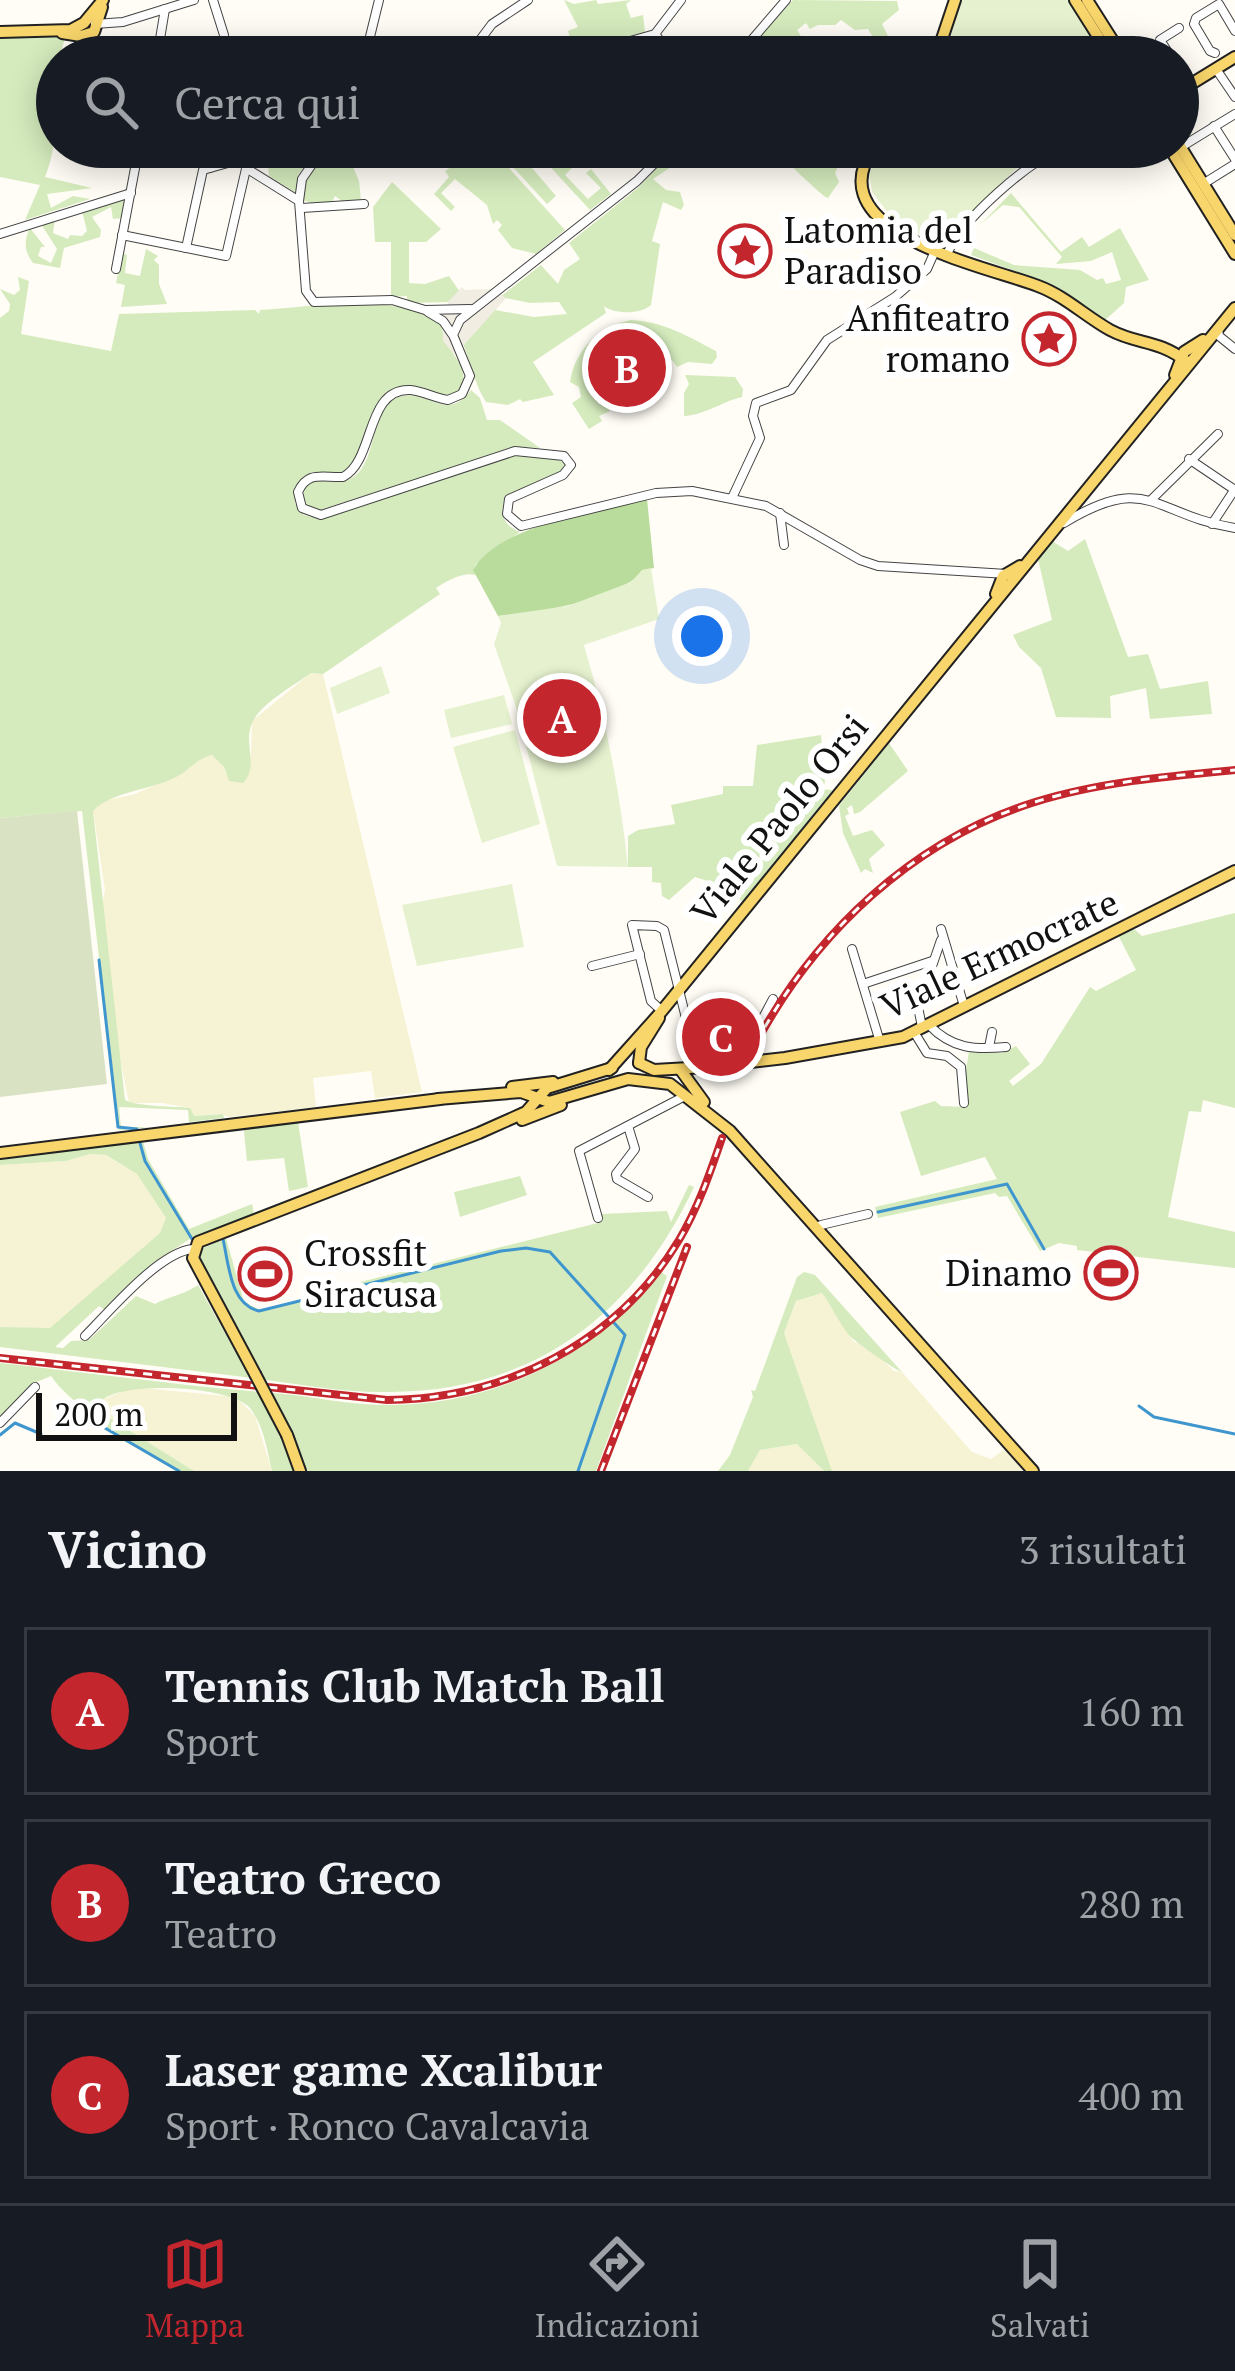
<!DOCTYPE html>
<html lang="it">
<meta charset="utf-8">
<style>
:root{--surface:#171b24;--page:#242831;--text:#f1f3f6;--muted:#9ea1a6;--line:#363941;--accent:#c4262e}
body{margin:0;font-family:"PT Serif",serif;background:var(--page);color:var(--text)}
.scale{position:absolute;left:36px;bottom:30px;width:201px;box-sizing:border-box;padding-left:12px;border:6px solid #111;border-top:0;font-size:33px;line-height:42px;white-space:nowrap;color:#111;-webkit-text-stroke:9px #fff;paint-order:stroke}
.you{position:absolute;left:702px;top:636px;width:42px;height:42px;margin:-30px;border:9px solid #fff;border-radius:50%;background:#1a73e8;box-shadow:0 0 0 18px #1a73e833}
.badge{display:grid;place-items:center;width:78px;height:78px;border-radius:50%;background:var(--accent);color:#fff;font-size:39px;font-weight:700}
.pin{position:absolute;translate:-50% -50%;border:6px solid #fff;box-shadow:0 3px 12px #0006}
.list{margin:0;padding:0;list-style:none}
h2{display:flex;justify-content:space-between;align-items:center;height:156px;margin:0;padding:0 48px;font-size:51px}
h2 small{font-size:39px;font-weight:400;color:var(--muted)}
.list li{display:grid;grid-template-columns:78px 1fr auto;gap:36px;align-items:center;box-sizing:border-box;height:168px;margin:0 24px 24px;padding:0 24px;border:3px solid var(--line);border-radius:0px}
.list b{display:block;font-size:45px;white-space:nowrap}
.list p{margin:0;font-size:39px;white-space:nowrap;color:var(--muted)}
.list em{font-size:39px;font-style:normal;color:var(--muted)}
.icon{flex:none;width:66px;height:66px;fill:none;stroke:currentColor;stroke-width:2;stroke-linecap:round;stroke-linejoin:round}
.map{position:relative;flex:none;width:1235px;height:1471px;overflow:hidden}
.search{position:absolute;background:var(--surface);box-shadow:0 6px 30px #0003;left:36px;right:36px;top:36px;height:132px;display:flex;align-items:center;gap:30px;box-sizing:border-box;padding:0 42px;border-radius:66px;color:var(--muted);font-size:45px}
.sheet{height:732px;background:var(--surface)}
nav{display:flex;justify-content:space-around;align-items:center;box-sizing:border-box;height:168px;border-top:3px solid var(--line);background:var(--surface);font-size:33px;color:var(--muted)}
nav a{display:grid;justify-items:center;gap:6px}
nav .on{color:var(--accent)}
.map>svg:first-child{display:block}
.farmland{fill:#f6f3d4}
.green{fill:#d5ebbd}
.forest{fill:#b9dc9c}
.cemetery{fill:#d9e3c4}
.pitch{fill:#e6f2cf}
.plaza{fill:#f1ede2}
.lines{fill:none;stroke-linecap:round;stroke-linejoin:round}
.stream{stroke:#3f96cf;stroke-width:3}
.minor-casing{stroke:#444;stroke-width:10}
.major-casing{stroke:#222;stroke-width:14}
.minor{stroke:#fff;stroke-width:8}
.major{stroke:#f9d66b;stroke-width:10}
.rail-casing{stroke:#c4262e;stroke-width:8}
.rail{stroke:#fff;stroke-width:3;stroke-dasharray:9;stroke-linecap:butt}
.major-bridge-casing{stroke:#222;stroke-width:14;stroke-linecap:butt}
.major-bridge{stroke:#f9d66b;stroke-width:10}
.labels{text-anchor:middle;stroke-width:12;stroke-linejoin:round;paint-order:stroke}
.poi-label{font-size:36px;fill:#111;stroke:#fff;text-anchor:start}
.street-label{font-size:36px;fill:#111;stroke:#fff}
</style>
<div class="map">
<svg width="1235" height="1471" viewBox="0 0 1235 1471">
<rect width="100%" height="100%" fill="#fffdf5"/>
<g class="farmland">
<path d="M311 673 323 674 422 1092 375 1098 371 1071 313 1078 316 1107 229 1117 222 1114 193 1116 190 1108 162 1103H129L116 1038 101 911 105 890 93 811 103 801 135 794 186 771 203 757 213 755 224 767 226 775 251 755 252 721Z"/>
<path d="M90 1154 105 1155 137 1174 166 1218 160 1233 50 1329 0 1327V1165L66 1161Z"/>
<path d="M822 1293 853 1341 870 1348 894 1371 902 1372 972 1452 991 1459 1008 1447 1023 1471H831L784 1333 796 1301Z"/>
<path d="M133 1387 236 1397 255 1416 272 1471H194L104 1414 101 1406 104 1399Z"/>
<path d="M798 1444 824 1471H748L760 1450Z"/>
</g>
<g class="green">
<path d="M564 0 574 4 596 0 598 4 631 0 626 4 631 18 643 15 645 32 575 53 573 47 588 44 585 40 572 45 568 31 578 27Z"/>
<path d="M793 0 897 1 899 10 882 24 892 44 886 50 891 54 877 57V44L868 29 855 30 841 20 835 25H818L810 29 806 23 797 30 804 41 814 44 800 45 799 41 757 50 755 57H741Z"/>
<path d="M22 34 65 38C51 78 64 131 45 177L92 188 47 194 51 208 73 196 90 199 25 220 40 185 0 177V36Z"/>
<path d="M255 147H318L298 175 296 193 269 176 267 157Z"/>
<path d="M329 147H345L359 181 361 201 343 202 335 196 332 202 316 205 303 200 304 182Z"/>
<path d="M484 147H490L565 230 536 254 512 248 498 230 502 225 497 220 493 224 487 205 455 179 441 193 455 207 451 211 434 194 449 177 445 171Z"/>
<path d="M523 147H537L557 162 560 156 573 167 565 175 588 199 601 188 586 173 591 169 611 194 590 210 543 159 532 168 556 196 547 204 512 166 530 155Z"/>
<path d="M677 147H701L653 179 666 190 680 192 684 205 681 210 663 202 652 241 660 244 651 305C640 315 614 314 604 306L606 313 533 362 554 395 523 402 520 399 508 405 486 402C474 383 472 366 463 344L490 309 534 317 567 314 559 302 530 303 500 297 541 265 558 284 564 270 580 259 569 243 638 188Z"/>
<path d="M771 147 839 150 843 156 835 173 839 182 828 198 824 196C805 180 789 163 771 147Z"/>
<path d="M392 182 441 229 426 242H409V283L425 284 449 276 460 292 448 302 407 303V296L391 297V242H375L373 207Z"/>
<path d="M1011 193 1061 252 1082 237 1089 247 1120 228 1149 280 1126 287 1124 303 1104 321 1050 284 971 255 974 248 1014 265 1080 270 1097 280 1103 278 1106 284 1121 280 1112 252 1091 261 1056 264 1062 257 1019 207 1003 205 980 225Z"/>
<path d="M127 197 122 218 113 219 111 207 92 217 101 230 100 237 64 248 60 268 33 263C25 253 23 241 30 228L45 247H41L38 256 51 263 57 249 41 224 55 219 53 233 68 239 70 235 82 236 87 231 82 211Z"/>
<path d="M146 249 158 256 154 260 159 265V284L167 304 121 307 125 285 116 283 122 253 127 255 125 273 140 276Z"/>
<path d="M18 277 29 281 21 334 111 351 119 314 255 310 259 314 260 310C318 307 392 290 442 325 442 352 472 362 461 389 433 410 410 366 377 403L353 466 337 474 311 472 297 486 295 504 304 515 322 519 520 454 553 457 567 464 561 471 506 496C499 512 502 525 520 532L475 565V575C463 571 445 582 436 588L440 594 323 674 311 673C294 686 258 704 251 726 244 746 259 766 243 783L229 781 224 767 212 755C196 759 191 769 178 776 153 790 112 791 93 811L125 1100C139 1107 173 1106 190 1108L194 1116 223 1114 224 1118 189 1122 188 1110 119 1107 121 1127H150L119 1130 82 811 0 818V318L9 311 10 304 0 289 14 295 20 290Z"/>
<path d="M631 320C665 322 687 336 716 351L717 357 712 364 688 362 677 367C674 361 669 358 665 354 628 319 593 342 592 389L597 388 598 404H606L610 411 599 416 602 421 589 429 572 403 581 397 579 387 570 382C575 349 599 327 631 320Z"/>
<path d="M685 375 735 377 743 389 742 397C726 400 705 415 684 416V393L689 384Z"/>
<path d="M471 390 480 398 487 420H500L540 448 518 447 320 510C307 509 302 501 304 489L313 480C325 480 339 485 350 479 381 464 366 403 403 396 431 390 446 423 471 390Z"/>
<path d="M1085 539 1128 657 1148 654 1160 689 1208 681 1212 714 1150 719 1146 688 1110 696 1111 718 1056 717 1041 668 1019 647 1013 635 1052 620 1038 559 1052 541 1068 551Z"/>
<path d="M821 735 825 783 822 787 801 788 833 790 742 902 732 889 695 877 669 900 662 896 661 883 652 882V867H628V836L638 830 675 824 671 805 723 794V786H753L757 745Z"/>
<path d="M889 743 908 771 860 812 854 814 852 805 847 808 849 814 845 816 853 836 872 830 885 845 869 859 873 873 865 869 861 873 843 833 839 806Z"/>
<path d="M1235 913V1108L1203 1100 1201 1112 1189 1111 1168 1217 1235 1232V1268L1077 1250V1246L1059 1243 1040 1251 1007 1196 999 1197 995 1193 878 1218 875 1207 997 1179 985 1157 921 1176 900 1112 935 1101 941 1106 966 1107 963 1089 969 1051 1001 1053 1016 1046 1030 1064 1009 1081 1013 1086 1041 1064 1090 987 1096 991 1136 970 1118 935 1132 927 1142 936Z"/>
<path d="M298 1122 308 1187 289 1191 284 1158 247 1161 244 1132 245 1128Z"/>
<path d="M143 1141 148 1159 189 1229 252 1204 254 1214 190 1239 165 1255 105 1310 99 1306 55 1347 63 1348 71 1341 89 1340 136 1296 155 1304C170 1296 184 1295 198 1285L248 1374H260L202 1265 199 1250 226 1238 244 1302 258 1309 272 1308 356 1283 598 1223 601 1214 667 1211 671 1222 689 1185 694 1187C634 1315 533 1392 389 1392 341 1393 292 1383 244 1377 163 1367 81 1357 0 1347V1327L50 1328 160 1233 166 1218 137 1174 106 1155 90 1154 66 1161 0 1165V1156Z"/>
<path d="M520 1176 527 1195 460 1217 454 1192Z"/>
<path d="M661 1272 667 1276 596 1471H307L294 1436 281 1434 294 1471H272C267 1450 264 1426 250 1408 231 1386 127 1381 104 1399L101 1406 105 1415 194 1471H176L95 1424C87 1409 64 1395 51 1376L34 1383 0 1416V1363C91 1373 182 1386 273 1393 303 1395 334 1402 364 1404 479 1413 591 1362 661 1272Z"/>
<path d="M804 1272 815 1275 902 1372C895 1370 851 1339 848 1334 838 1321 832 1307 822 1293L796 1301 784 1333 832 1471H824L797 1444 760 1450 748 1471H718L730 1455 753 1397 751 1390 755 1391 797 1277Z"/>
</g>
<path class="forest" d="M647 499 654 568C641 570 640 576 630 582 592 604 541 612 498 616L473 570C499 524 598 512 647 499Z"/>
<path class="cemetery" d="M77 811 107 1084 0 1097V818Z"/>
<g class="pitch">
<path d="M961 0H1069L1102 52 1094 57H944Z"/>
<path d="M884 147H1043C1009 169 965 229 932 238L899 227 872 192 869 173Z"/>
<path d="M651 568 659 619 584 645C606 719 620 792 628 867L557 866 516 707 494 644 501 623 498 616 568 606 631 582 642 570Z"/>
<path d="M381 666 390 693 337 714 330 688Z"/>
<path d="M504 695 512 724 451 738 444 710Z"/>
<path d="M515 730 540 824 482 843 453 747Z"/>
<path d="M512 884 524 947 417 966 402 905Z"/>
<path d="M759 1015 743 1044 718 1046 719 1059 702 1061 691 1019Z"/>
</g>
<path class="plaza" d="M462 287 465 290 491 289 506 298 455 355 443 341V321L448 302Z"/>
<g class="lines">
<g class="stream">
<path d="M99 960 118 1127 137 1129"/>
<path d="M140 1143 145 1161 192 1239"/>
<path d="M878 1212 1007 1184 1044 1249"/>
<path d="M223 1239C229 1265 230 1304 259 1311L501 1251 526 1248 550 1252 625 1335 578 1471"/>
<path d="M1139 1406 1154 1417 1235 1434"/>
<path d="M93 1421 179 1471"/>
<path d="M0 1435 15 1423 41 1434"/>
</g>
<g class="minor-casing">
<g id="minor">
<path d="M213 0 224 35"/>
<path d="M95 24 123 22 194 0"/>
<path d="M655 34 672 57"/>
<path d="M477 44 492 24 528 0"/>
<path d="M1215 53 1210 51 1194 24 1196 18 1219 4 1235 31"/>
<path d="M157 57 165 9"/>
<path d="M365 57 379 0"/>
<path d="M574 57 655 34 681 0"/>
<path d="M737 57 786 0"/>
<path d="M1171 57 1160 40 1179 28"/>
<path d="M1178 69 1188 86"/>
<path d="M1216 69 1235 97"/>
<path d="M1214 126 1235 159"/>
<path d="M206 147 210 168"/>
<path d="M671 147 637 181 460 320 453 335 470 376 462 394 448 400C435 398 423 391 410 390 365 388 375 461 343 477 323 478 308 470 298 492L302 508 321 515 515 451 564 456 571 465 563 475 509 499 507 514 521 526 656 493 692 491 766 506 860 560 878 566 1007 574"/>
<path d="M1181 147 1235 114"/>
<path d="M246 168 299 201 306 291 314 302 392 300 425 310 470 309"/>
<path d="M1203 184 1235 164"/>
<path d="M299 201 302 179 324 147"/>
<path d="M302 208 364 204"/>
<path d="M0 234 131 193"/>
<path d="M122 235 226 256 251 147"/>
<path d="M186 248 203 170 249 157"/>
<path d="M947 254C963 218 1027 163 1063 147"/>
<path d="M116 269 139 147"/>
<path d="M428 312 443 321 452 334"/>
<path d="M1218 329 1219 336 1235 349"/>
<path d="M1189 459 1235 490"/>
<path d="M732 498 760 438 753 416 756 403 791 390 827 340 895 297 927 269 935 251"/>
<path d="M1151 500 1218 434"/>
<path d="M780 513 784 545"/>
<path d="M1064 523C1149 471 1153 515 1235 528"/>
<path d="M1212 524 1235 489"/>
<path d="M941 929 964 1006"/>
<path d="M852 949 880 1042"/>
<path d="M592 966 640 954"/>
<path d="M863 984 932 961"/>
<path d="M662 1011 651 1001 632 925 657 926 664 930 698 1066"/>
<path d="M929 1025C952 1049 975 1050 1006 1047"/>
<path d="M922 1027 918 1007 941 940"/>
<path d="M914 1032 927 1053 947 1056 961 1067 964 1103"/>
<path d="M989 1047 992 1032"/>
<path d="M739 1063 773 999"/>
<path d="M628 1126 635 1149 616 1174 617 1179 648 1197"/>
<path d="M598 1218 579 1151 685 1096"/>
<path d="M821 1225 868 1214"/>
<path d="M85 1336C110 1311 159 1252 193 1249"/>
<path d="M0 1423 35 1387"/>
</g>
</g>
<g class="major-casing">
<g id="major">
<path d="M1075 0 1111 57"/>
<path d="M1087 0 1123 57"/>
<path d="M0 32 71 30 84 23 103 0"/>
<path d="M62 33 81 36 94 32 102 7"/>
<path d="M936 57 955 0"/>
<path d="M1178 92 1235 57"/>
<path d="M1178 143 1235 235"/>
<path d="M874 147C814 233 986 266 1038 286 1065 296 1085 316 1110 330 1138 345 1157 339 1186 361"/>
<path d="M1169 147 1235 254"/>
<path d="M1175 375 1184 352 1203 340"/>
<path d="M996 594 1003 576 1020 566"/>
<path d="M639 1063 654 1070 707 1067 785 1058 903 1037 1235 871"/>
<path d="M639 1063 641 1047 659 1018"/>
<path d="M680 1069 704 1102"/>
<path d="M609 1070 661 1012 1235 308"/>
<path d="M512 1087 553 1082"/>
<path d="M438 1099 521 1092 549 1102 628 1079 670 1084 730 1131 1033 1471"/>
<path d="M522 1120 561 1105"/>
<path d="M0 1153 440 1099"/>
<path d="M255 1374 193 1258 198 1242 479 1133 526 1112 547 1088 612 1068"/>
<path d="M287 1435 300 1471"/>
</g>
</g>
<use href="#minor" class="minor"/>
<use href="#major" class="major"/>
<g class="rail-casing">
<g id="rail">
<path d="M756 1043C816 932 913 840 1035 802 1099 782 1169 776 1235 770"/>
<path d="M0 1358 387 1400C505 1399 617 1343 679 1240 698 1208 710 1173 722 1138"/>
<path d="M601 1471 687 1247"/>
</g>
</g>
<use href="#rail" class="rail"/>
<g class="major-bridge-casing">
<path id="major-bridge" d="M255 1374 287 1435"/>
</g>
<use href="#major-bridge" class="major-bridge"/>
</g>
<defs>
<g id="sight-ring" transform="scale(2.7)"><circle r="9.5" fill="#fff" stroke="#c4262e" stroke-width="1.5"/><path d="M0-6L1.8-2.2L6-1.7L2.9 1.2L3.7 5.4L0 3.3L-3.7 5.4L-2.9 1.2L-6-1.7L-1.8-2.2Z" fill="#c4262e"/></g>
<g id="stadium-ring" transform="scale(2.7)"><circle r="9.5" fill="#fff" stroke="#c4262e" stroke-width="1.5"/><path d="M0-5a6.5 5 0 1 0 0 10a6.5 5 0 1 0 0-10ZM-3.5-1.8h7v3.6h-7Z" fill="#c4262e"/></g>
</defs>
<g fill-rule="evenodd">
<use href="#sight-ring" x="745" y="251"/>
<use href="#sight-ring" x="1049" y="339"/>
<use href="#stadium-ring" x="1111" y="1273"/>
<use href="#stadium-ring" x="265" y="1274"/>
</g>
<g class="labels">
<g class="poi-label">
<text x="784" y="243">Latomia del<tspan x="784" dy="41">Paradiso</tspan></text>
<text x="1010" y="331" text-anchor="end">Anfiteatro<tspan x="1010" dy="41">romano</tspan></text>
<text x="304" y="1266">Crossfit<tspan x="304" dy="41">Siracusa</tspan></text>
<text x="1072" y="1286" text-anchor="end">Dinamo</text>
</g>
<g class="street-label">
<text transform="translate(779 819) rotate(-51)" y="13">Viale Paolo Orsi</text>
<text transform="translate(999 954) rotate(-25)" y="13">Viale Ermocrate</text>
</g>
</g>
</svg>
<div class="scale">200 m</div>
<div class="you"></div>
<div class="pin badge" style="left:562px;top:718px">A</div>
<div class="pin badge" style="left:627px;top:368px">B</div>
<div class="pin badge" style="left:721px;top:1037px">C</div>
<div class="search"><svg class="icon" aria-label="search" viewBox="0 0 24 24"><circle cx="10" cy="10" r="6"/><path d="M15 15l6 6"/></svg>Cerca qui</div>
</div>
<section class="sheet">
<h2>Vicino<small>3 risultati</small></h2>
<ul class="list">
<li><span class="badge">A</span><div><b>Tennis Club Match Ball</b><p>Sport</p></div><em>160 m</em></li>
<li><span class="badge">B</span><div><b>Teatro Greco</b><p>Teatro</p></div><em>280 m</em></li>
<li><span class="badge">C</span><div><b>Laser game Xcalibur</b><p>Sport · Ronco Cavalcavia</p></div><em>400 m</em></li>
</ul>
</section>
<nav>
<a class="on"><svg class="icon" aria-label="map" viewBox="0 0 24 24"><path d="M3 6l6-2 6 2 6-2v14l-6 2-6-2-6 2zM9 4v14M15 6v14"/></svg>Mappa</a>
<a><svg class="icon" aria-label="directions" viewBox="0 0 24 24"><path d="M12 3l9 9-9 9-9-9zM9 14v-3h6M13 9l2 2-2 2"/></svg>Indicazioni</a>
<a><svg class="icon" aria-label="saved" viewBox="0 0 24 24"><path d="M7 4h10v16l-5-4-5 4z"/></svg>Salvati</a>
</nav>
